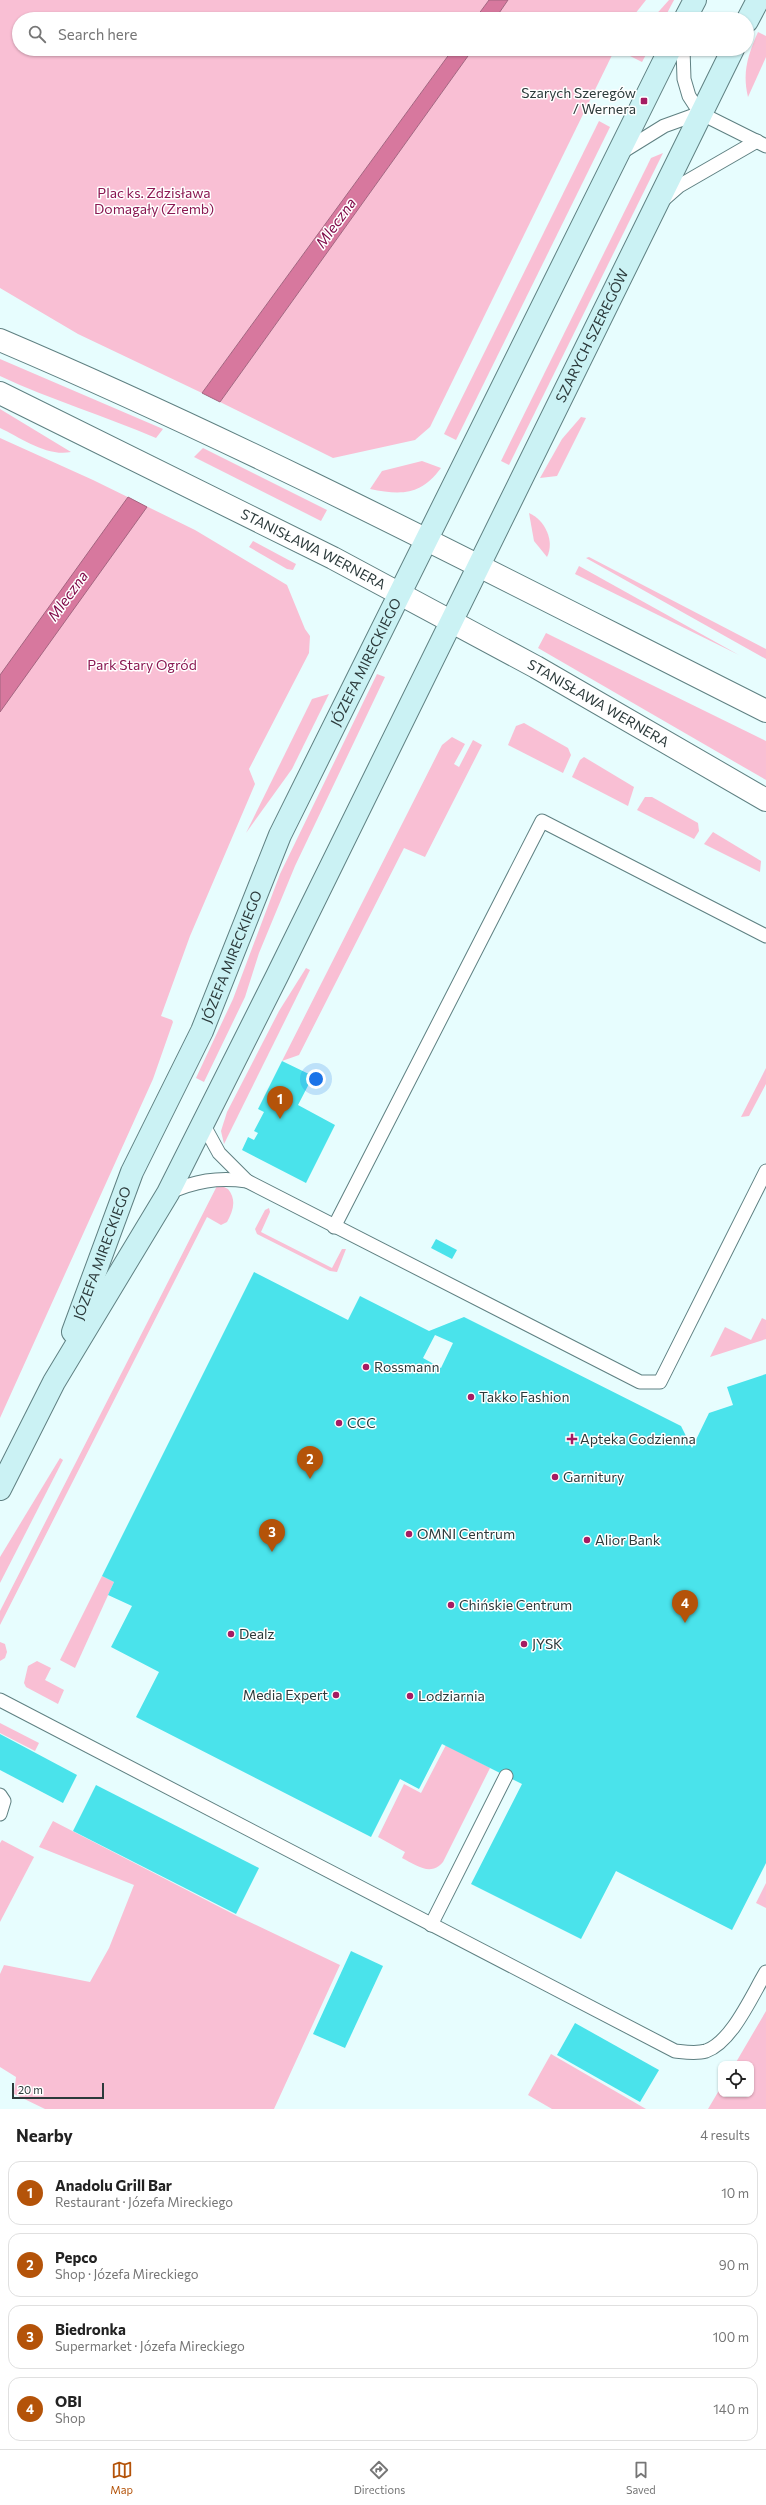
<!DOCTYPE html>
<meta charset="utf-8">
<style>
:root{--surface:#fff;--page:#f2f2f2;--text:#222;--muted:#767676;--line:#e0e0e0;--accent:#b45309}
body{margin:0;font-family:Commissioner,sans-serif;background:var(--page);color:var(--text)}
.controls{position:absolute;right:12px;bottom:12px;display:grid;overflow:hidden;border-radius:8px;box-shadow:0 1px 3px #0004}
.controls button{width:36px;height:36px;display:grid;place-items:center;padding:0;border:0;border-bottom:1px solid var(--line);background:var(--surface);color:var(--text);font:20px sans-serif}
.scale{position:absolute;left:12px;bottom:10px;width:92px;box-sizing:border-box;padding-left:4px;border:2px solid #2c3a3b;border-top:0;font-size:11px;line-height:14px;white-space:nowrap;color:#2c3a3b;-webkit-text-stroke:3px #fff;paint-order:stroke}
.you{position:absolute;left:316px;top:1079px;width:14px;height:14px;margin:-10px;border:3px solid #fff;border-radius:50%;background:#1a73e8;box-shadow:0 0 0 6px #1a73e833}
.badge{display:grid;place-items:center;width:26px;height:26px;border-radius:50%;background:var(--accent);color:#fff;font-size:13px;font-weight:700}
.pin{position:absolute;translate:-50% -33px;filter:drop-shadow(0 1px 2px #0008)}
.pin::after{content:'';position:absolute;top:21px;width:14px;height:12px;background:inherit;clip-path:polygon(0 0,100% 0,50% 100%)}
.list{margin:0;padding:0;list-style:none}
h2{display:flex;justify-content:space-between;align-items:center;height:52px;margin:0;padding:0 16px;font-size:17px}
h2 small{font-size:13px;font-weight:400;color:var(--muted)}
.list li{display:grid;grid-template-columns:26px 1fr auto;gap:12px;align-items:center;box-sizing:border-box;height:64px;margin:0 8px 8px;padding:0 8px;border:1px solid var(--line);border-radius:12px}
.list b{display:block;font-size:15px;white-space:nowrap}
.list p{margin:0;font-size:13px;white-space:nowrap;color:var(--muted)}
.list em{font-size:13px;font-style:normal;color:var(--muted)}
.icon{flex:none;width:22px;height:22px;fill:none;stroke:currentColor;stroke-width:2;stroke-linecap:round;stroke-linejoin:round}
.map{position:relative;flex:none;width:766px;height:2109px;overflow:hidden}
.search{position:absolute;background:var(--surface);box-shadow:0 1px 3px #0004;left:12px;right:12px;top:12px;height:44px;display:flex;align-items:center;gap:10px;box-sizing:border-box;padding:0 14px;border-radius:22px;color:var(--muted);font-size:15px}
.sheet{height:340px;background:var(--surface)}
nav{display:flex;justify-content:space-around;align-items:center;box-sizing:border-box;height:56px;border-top:1px solid var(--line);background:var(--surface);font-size:11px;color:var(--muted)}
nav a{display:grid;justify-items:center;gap:2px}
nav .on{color:var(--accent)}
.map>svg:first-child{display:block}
.green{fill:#f9bfd4}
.water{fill:#d7789e;stroke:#a46580}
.building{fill:#4ae3eb;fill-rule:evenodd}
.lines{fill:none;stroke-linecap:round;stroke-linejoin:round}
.service-casing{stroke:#5f8082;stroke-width:15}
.tertiary-casing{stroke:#5f8082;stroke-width:24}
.secondary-casing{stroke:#5f8082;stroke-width:24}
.service{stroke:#fff;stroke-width:13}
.tertiary{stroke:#fff;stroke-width:22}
.secondary{stroke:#cbf2f4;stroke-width:22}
.poi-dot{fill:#a51b62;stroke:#fff;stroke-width:1.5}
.labels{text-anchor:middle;stroke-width:3;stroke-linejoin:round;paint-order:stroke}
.poi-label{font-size:14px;fill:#2c3a3b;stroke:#fff;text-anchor:start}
.park-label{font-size:14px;fill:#8a1852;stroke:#fff}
.street-label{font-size:14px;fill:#2c3a3b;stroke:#fff}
.water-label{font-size:15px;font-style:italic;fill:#820d4b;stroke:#fff}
</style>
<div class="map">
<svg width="766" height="2109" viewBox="0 0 766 2109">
<rect width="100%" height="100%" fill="#e7fdfe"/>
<g class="green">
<path d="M0 0H489L475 19H19V49H453L202 393 78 334 0 288Z"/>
<path d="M508 0H646L631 19H495Z"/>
<path d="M669 0H674L664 19H652Z"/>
<path d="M758 32 766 36V57L748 97C742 72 748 55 758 32Z"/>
<path d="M473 49H615L430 427 415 440 333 458 220 402Z"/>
<path d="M634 49H649L642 62 630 56Z"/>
<path d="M599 121 610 127 456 440 444 434Z"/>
<path d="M663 153 509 465 501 461 651 158Z"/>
<path d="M0 359 163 429 156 438C105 416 51 400 0 376Z"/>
<path d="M0 409 71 452C47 457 21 438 0 428Z"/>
<path d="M581 417 586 418 557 476 540 478 562 439Z"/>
<path d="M0 438 93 480 195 530 287 585 305 629 310 636 309 653 249 769 255 784 190 936 161 1016 172 1020 173 1022 153 1079 0 1418Z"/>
<path d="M203 448 327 510 321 521 194 457Z"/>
<path d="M422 461 441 468C420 496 401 495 370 489L382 471Z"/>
<path d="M529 513C545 520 555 541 547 557L534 541Z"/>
<path d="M253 541 296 564 293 570 287 569 249 547Z"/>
<path d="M589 557 766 649V659L586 558Z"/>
<path d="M579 566 739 655 575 574Z"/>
<path d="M546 633 766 741V780L538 648Z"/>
<path d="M377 674 385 677 295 866 259 953 245 997 204 1082 196 1078 233 999 280 874Z"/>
<path d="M329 694 292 769 246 833 312 699Z"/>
<path d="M524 723 568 748 571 755 563 773 508 745 516 726Z"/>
<path d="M452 737 465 744 454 764 459 767 473 740 482 745 425 857 404 848 299 1055 282 1061 442 745Z"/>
<path d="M584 757 634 787 628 806 572 777 580 760Z"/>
<path d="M645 797H652L698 823 699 831 694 839 637 810Z"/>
<path d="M713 832 761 861 760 872 704 844Z"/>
<path d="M306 968 310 970 224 1144 221 1131 227 1112 279 1011Z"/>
<path d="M766 1068V1084L749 1116 741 1117Z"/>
<path d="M218 1184 228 1189C237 1200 233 1211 227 1222L221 1225 207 1217 0 1625V1611Z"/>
<path d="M269 1208 270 1212 261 1232 332 1268 342 1249H346L337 1272 330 1271 257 1234 255 1229 265 1210Z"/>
<path d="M762 1318 766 1320V1339L710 1357 725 1327 751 1340Z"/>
<path d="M60 1458 63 1460 0 1583V1557Z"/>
<path d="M102 1576 114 1582 75 1668 60 1660Z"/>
<path d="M0 1642 5 1644 7 1652 5 1658 0 1661Z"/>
<path d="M37 1661 51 1668 45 1680 64 1690 58 1704 26 1687 24 1683 28 1666Z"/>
<path d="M0 1723 39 1743 35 1751 0 1733Z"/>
<path d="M446 1745 490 1768 443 1862C431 1877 416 1865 402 1858L405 1852 378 1837 404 1784 421 1793Z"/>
<path d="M53 1821 237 1916 340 1965 274 2109H45L14 2094 16 2077 0 2067V1974L4 1965 90 1982 109 1948 134 1885 39 1847Z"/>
<path d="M2 1840 34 1857 0 1922V1843Z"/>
<path d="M766 1883V1908L756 1903Z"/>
<path d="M766 2011V2109H708L721 2087V2094H751V2064H735Z"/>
<path d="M551 2054 646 2109H552L528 2095Z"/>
</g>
<g class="water">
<path d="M489 0H508L495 19H475Z"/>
<path d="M453 49H473L220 402 202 393Z"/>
<path d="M128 497 147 507 0 712V675Z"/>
</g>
<g class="building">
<path d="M282 1061 313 1076 298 1105 335 1125 306 1183 242 1150 248 1137 254 1140 258 1133 254 1131 264 1112 258 1109Z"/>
<path d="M436 1239 457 1250 452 1259 431 1248Z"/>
<path d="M254 1272 348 1320 360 1296 429 1331 464 1317 681 1426 692 1448 709 1413 733 1405 727 1387 766 1374V1863L732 1930 616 1871 581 1939 471 1884 522 1784 442 1744 419 1789 400 1779 371 1837 136 1717 159 1672 111 1647 132 1606 108 1595 114 1582 102 1576ZM435 1335 453 1343 441 1368 423 1358Z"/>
<path d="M0 1734 77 1775 63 1803 0 1770Z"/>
<path d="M96 1785 259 1868 236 1914 73 1831Z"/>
<path d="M351 1951 383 1966 345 2048 313 2034Z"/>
<path d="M575 2023 659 2070 640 2102 557 2055Z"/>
</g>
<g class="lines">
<g class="service-casing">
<g id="service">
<path d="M683 49 684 79 689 96 700 113 766 146"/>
<path d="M622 152 664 126 700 113"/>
<path d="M663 200 679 186 757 141"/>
<path d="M202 1122 219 1153 247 1181 640 1382H660L766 1171"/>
<path d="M168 1193C195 1181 217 1177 247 1181"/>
<path d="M334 1227 542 821 766 936"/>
<path d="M0 1700 675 2051C685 2052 696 2054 706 2051 732 2042 752 1995 766 1972"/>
<path d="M0 1795 4 1801 0 1814"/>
<path d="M431 1925 506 1776"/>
</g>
</g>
<g class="tertiary-casing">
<g id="tertiary">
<path d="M0 340C261 451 513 584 766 711"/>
<path id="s1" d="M0 393 333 558 536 667 766 800"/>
</g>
</g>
<g class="secondary-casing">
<g id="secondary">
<path d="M685 19 695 0"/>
<path d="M747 21 758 0"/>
<path id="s2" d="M73 1332 132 1172 202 1031 280 835 670 49"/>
<path id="s3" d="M0 1489 54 1382 168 1193 277 976 733 49"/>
</g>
</g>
<use href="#service" class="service"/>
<use href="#tertiary" class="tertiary"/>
<use href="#secondary" class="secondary"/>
</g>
<g class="poi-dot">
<rect x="640" y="97" width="8" height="8" rx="2"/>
<circle cx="366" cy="1367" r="4"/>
<circle cx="471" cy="1397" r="4"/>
<circle cx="339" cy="1423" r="4"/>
<path d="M570 1433h4v4h4v4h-4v4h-4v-4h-4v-4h4z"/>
<circle cx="555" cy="1477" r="4"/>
<circle cx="409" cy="1534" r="4"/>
<circle cx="587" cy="1540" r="4"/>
<circle cx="451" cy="1605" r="4"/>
<circle cx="231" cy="1634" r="4"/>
<circle cx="524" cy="1644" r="4"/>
<circle cx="336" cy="1695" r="4"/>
<circle cx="410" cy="1696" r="4"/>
</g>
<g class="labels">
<g class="poi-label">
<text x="636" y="98" text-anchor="end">Szarych Szeregów<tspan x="636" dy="16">/ Wernera</tspan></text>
<text x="374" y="1372">Rossmann</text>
<text x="479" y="1402">Takko Fashion</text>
<text x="347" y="1428">CCC</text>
<text x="580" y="1444">Apteka Codzienna</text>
<text x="563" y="1482">Garnitury</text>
<text x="417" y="1539">OMNI Centrum</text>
<text x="595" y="1545">Alior Bank</text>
<text x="459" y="1610">Chińskie Centrum</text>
<text x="239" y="1639">Dealz</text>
<text x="532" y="1649">JYSK</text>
<text x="328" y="1700" text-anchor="end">Media Expert</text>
<text x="418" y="1701">Lodziarnia</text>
</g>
<g class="park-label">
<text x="154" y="198">Plac ks. Zdzisława<tspan x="154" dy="16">Domagały (Zremb)</tspan></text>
<text x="142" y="670">Park Stary Ogród</text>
</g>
<g class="street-label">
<text dy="5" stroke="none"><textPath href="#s3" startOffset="1297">SZARYCH SZEREGÓW</textPath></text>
<text dy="5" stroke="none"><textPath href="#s1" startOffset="350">STANISŁAWA WERNERA</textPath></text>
<text dy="5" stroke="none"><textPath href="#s2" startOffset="732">JÓZEFA MIRECKIEGO</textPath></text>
<text dy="5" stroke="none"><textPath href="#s1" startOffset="674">STANISŁAWA WERNERA</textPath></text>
<text dy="5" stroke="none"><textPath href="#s2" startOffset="408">JÓZEFA MIRECKIEGO</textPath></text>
<text dy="5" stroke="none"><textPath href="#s2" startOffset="84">JÓZEFA MIRECKIEGO</textPath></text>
</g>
<g class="water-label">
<text transform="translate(336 223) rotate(-54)" y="5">Mleczna</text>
<text transform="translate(68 596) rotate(-54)" y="5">Mleczna</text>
</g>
</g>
</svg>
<div class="controls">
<button><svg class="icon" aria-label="locate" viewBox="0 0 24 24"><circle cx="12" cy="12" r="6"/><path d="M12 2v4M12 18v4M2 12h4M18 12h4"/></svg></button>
</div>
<div class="scale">20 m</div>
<div class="you"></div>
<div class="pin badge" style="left:280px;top:1119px">1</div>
<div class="pin badge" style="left:310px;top:1479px">2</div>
<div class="pin badge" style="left:272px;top:1552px">3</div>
<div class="pin badge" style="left:685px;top:1623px">4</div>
<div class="search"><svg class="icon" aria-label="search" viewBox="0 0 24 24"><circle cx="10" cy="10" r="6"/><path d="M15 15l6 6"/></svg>Search here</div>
</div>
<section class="sheet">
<h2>Nearby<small>4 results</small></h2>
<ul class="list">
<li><span class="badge">1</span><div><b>Anadolu Grill Bar</b><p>Restaurant · Józefa Mireckiego</p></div><em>10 m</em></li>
<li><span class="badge">2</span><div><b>Pepco</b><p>Shop · Józefa Mireckiego</p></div><em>90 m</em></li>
<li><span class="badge">3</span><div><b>Biedronka</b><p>Supermarket · Józefa Mireckiego</p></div><em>100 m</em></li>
<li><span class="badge">4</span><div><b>OBI</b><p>Shop</p></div><em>140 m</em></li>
</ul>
</section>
<nav>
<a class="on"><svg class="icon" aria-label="map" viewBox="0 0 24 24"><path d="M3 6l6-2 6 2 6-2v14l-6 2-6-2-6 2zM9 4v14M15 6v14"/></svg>Map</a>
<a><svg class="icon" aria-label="directions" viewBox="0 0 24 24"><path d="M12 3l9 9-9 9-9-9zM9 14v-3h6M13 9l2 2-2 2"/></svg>Directions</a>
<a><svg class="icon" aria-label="saved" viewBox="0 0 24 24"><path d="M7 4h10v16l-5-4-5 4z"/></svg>Saved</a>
</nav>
